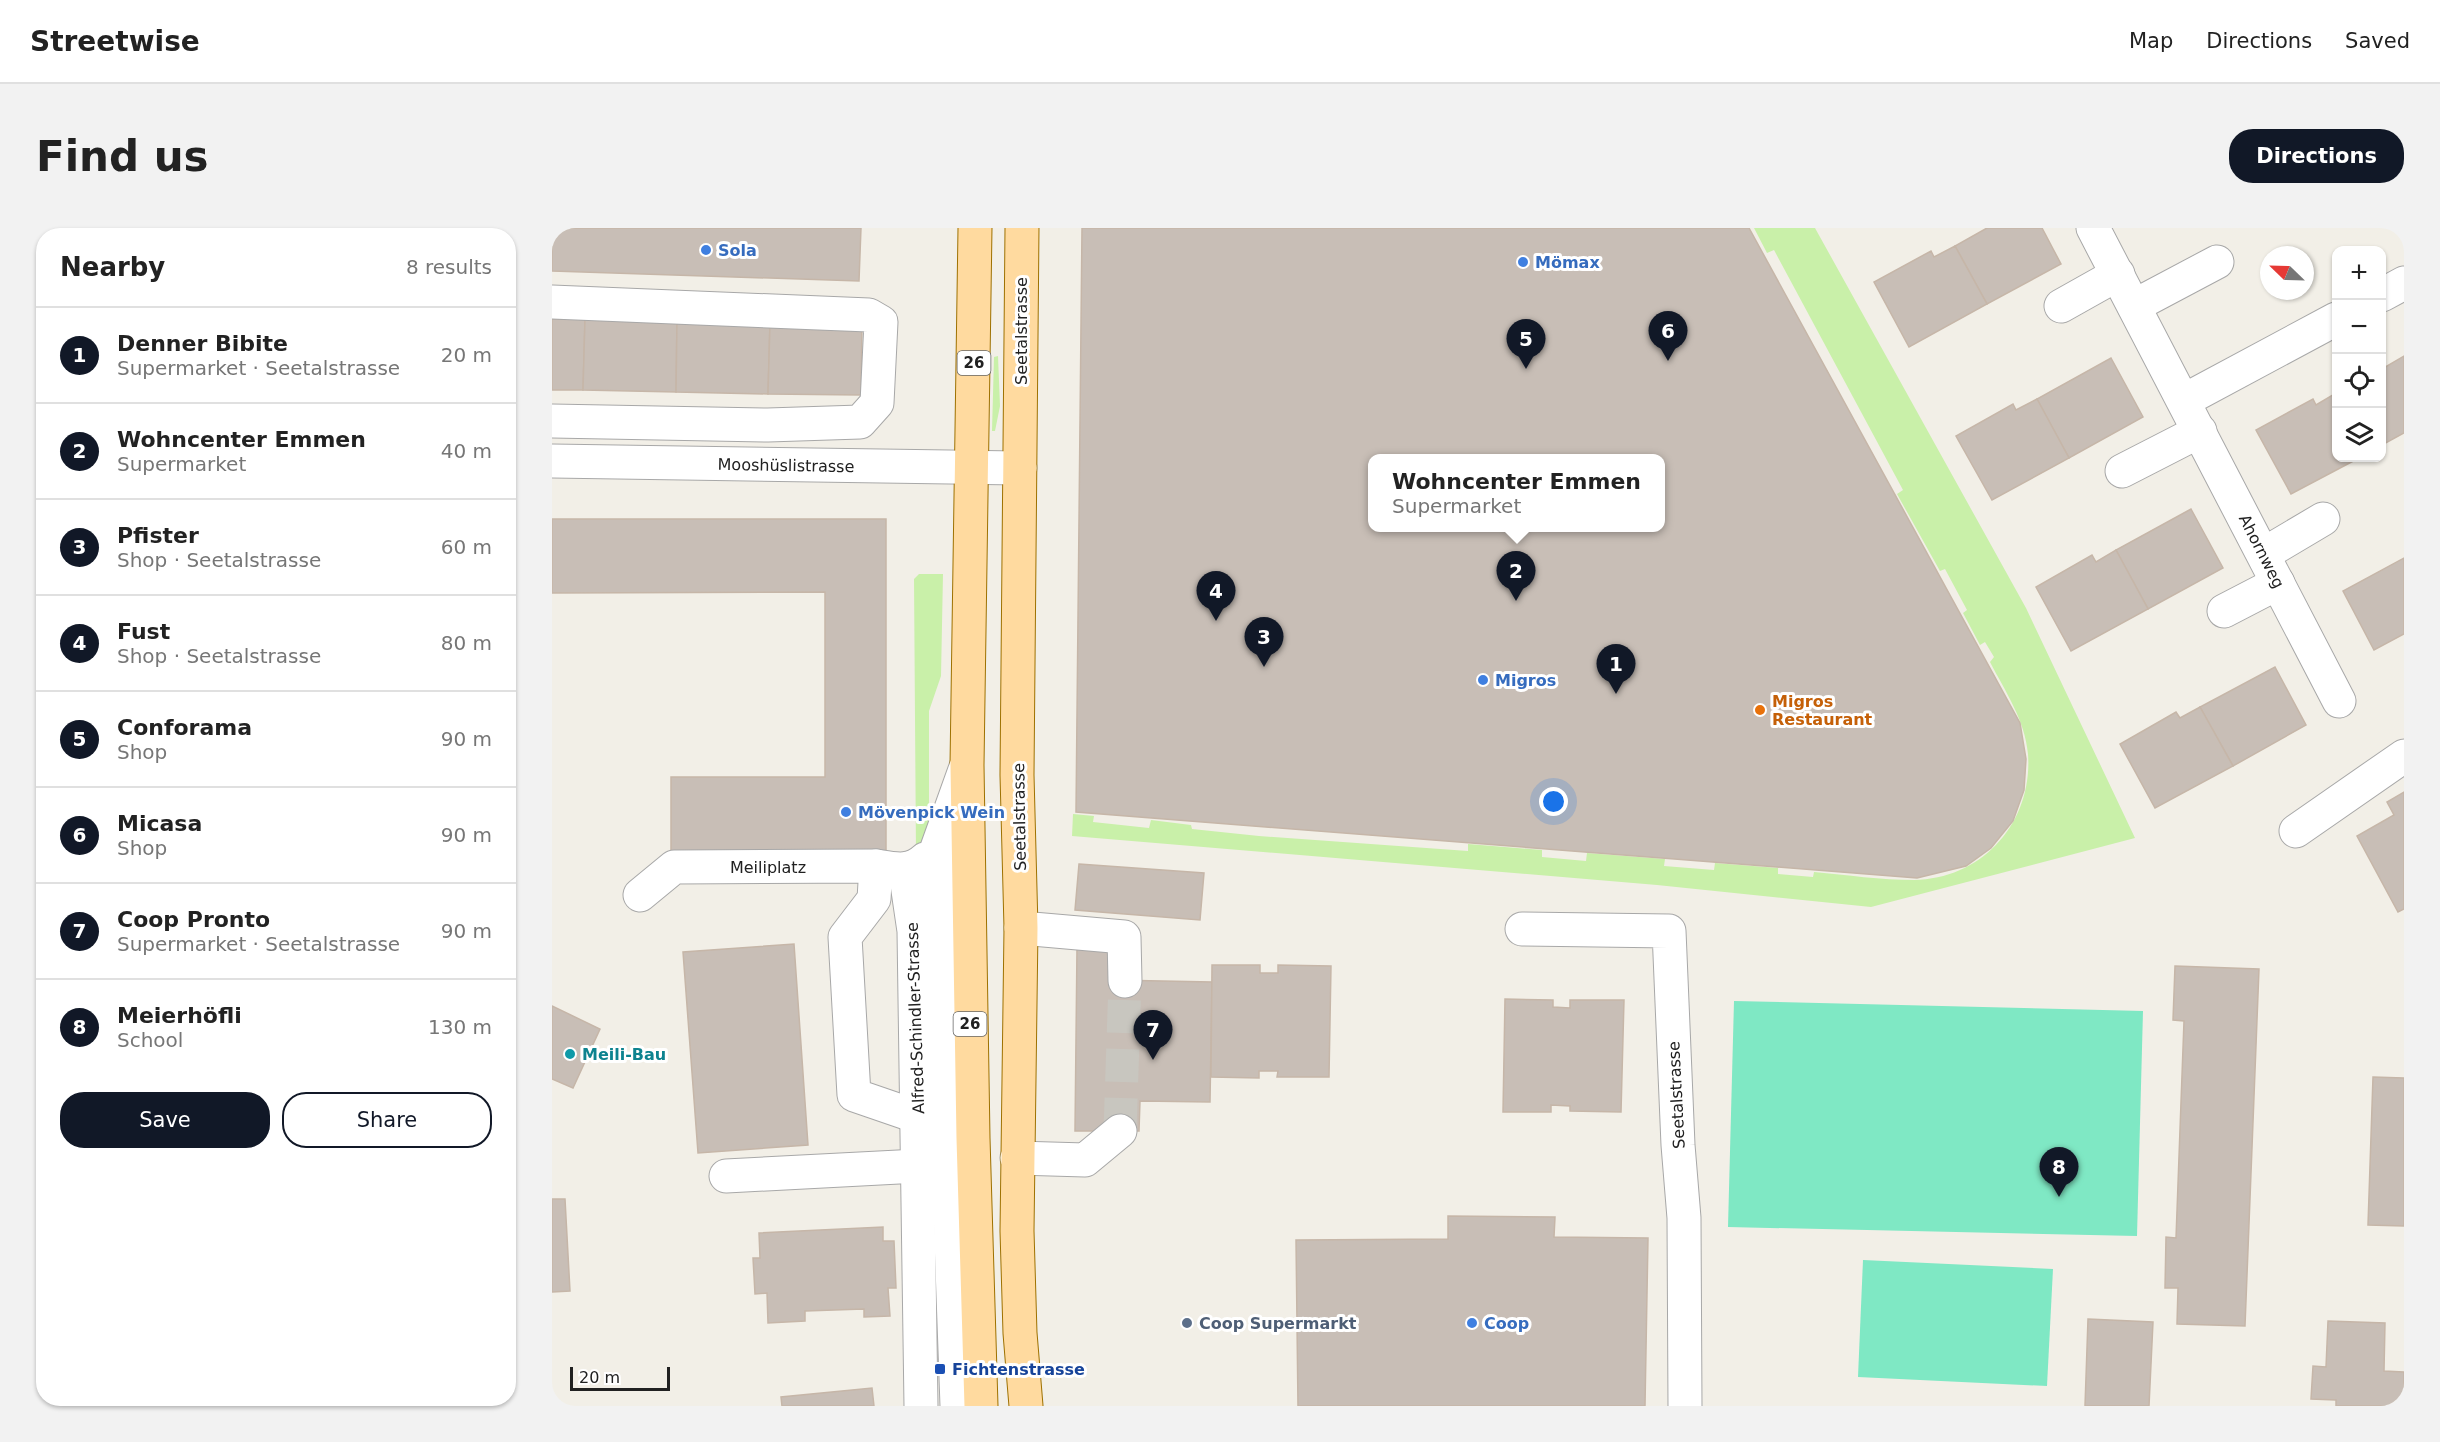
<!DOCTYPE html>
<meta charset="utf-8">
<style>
:root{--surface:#fff;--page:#f2f2f2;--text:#222;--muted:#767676;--line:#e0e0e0;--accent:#111827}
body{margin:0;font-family:"DejaVu Sans",sans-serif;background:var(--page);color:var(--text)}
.controls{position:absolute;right:18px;top:18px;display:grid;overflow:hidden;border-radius:12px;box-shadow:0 2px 4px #0004}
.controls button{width:54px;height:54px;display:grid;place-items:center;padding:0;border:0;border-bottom:2px solid var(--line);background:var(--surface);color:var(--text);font:30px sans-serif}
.compass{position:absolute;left:1708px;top:18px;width:54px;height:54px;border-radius:50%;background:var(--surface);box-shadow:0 2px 4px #0004;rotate:293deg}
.scale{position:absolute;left:18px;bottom:15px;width:100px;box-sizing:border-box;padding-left:6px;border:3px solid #212121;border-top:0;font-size:16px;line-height:21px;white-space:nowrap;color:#212121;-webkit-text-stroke:4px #fff;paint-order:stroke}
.you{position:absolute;left:1002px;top:574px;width:21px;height:21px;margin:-15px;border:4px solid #fff;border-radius:50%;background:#1a73e8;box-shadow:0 0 0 9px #1a73e833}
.badge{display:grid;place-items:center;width:39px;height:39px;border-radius:50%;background:var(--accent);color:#fff;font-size:20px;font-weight:700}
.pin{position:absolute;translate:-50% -50px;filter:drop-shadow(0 2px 3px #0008)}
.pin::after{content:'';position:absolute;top:32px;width:21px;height:18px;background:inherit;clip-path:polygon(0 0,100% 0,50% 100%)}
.popup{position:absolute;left:816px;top:226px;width:297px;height:78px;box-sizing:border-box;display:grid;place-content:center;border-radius:12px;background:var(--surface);filter:drop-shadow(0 2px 4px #0005);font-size:20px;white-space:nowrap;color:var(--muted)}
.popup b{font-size:22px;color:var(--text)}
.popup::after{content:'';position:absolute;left:50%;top:100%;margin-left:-12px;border:12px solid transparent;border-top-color:var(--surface)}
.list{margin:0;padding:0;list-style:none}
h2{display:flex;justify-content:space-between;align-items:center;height:78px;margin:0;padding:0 24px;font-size:26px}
h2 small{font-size:20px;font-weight:400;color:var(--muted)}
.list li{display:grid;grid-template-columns:39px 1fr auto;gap:18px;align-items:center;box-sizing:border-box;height:96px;padding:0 24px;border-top:2px solid var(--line)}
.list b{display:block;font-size:22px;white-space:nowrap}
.list p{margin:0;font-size:20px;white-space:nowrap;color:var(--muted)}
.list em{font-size:20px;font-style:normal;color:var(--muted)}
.actions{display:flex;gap:12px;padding:18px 24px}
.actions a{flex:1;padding:14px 0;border:2px solid var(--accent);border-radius:24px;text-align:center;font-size:21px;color:var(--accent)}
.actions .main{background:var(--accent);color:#fff}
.icon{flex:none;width:33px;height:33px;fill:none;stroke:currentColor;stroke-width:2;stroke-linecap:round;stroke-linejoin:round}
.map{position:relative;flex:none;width:1852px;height:1178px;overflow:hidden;border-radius:24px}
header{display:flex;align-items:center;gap:36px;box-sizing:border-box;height:84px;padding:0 30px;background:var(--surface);border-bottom:2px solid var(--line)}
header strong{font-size:28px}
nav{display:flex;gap:33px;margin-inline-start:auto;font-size:21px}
.intro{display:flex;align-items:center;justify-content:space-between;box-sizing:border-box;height:144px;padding:0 36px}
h1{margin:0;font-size:42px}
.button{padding:15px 27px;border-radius:24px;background:var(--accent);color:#fff;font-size:21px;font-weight:700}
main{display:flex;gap:36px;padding:0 36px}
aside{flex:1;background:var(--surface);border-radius:24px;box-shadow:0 2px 4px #0004}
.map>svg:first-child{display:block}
.grass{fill:#c9f0a9}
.pitch{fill:#7fe8c4}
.building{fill:#c8beb6;stroke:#c6b6a8;stroke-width:1.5;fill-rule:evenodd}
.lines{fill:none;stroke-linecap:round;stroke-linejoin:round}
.minor-tunnel{stroke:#c8c6bf;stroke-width:33;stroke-dasharray:33 16;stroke-linecap:butt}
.minor-casing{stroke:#a8a8a8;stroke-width:35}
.major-casing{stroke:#9e7100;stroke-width:35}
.minor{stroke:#fff;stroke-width:33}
.major{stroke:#ffda9f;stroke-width:33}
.shop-dot{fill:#3f7fe0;stroke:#fff;stroke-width:2}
.food-dot{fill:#e8710a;stroke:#fff;stroke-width:2}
.culture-dot{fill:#0f9aa8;stroke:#fff;stroke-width:2}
.service-dot{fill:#5c6f8a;stroke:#fff;stroke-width:2}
.transit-dot{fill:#1a4fb4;stroke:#fff;stroke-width:2}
.labels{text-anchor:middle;stroke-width:6;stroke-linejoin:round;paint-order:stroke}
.shield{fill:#fff;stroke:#646464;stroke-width:1.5}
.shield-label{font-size:15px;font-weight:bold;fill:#212121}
.shop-label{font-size:16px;font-weight:bold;fill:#366cbe;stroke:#fff;text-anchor:start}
.street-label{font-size:16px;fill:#212121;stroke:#fff}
.food-label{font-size:16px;font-weight:bold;fill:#c56008;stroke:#fff;text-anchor:start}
.culture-label{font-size:16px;font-weight:bold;fill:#0d838f;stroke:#fff;text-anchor:start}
.service-label{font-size:16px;font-weight:bold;fill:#4e5e75;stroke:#fff;text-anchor:start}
.transit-label{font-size:16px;font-weight:bold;fill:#164399;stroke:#fff;text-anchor:start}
</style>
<header>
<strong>Streetwise</strong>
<nav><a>Map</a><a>Directions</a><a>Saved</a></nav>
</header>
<div class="intro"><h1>Find us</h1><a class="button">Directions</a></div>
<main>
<aside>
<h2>Nearby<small>8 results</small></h2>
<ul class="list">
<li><span class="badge">1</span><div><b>Denner Bibite</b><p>Supermarket · Seetalstrasse</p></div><em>20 m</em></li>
<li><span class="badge">2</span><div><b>Wohncenter Emmen</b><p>Supermarket</p></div><em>40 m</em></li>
<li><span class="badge">3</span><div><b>Pfister</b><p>Shop · Seetalstrasse</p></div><em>60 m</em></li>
<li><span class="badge">4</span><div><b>Fust</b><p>Shop · Seetalstrasse</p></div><em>80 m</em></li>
<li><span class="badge">5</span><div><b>Conforama</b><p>Shop</p></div><em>90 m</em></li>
<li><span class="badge">6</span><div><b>Micasa</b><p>Shop</p></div><em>90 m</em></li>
<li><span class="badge">7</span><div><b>Coop Pronto</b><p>Supermarket · Seetalstrasse</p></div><em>90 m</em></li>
<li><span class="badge">8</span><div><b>Meierhöfli</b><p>School</p></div><em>130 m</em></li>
</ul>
<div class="actions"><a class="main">Save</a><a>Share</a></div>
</aside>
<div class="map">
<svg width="1852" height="1178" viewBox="0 0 1852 1178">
<rect width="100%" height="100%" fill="#f2efe7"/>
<g class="grass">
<path d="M1202 0H1263L1474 380 1583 610 1319 679 1105 657 520 608 521 586 542 588 541 594 597 600 599 592 639 597 640 601 707 608 916 623V616L990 622V629L1034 633 1035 625 1113 631 1112 638 1162 642 1163 635 1226 640V646L1261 649 1262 644C1295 647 1329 652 1362 652 1431 651 1481 594 1476 526 1473 492 1453 463 1438 434L1442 429 1433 414 1428 417 1411 385 1415 382 1393 341 1388 343 1345 266 1351 262 1222 22 1215 25Z"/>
<path d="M446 128 448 178 443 203H440L442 129Z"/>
<path d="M367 346H391L389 448 377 483V599L370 619 364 627 362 351Z"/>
</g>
<g class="pitch">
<path d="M1182 773 1591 783 1585 1008 1176 999Z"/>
<path d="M1311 1032 1501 1041 1495 1158 1306 1149Z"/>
</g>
<g class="building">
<path d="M0 0H309L307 53 0 43Z"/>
<path d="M530 0H1197L1468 495 1474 531 1472 562 1461 593 1439 620 1414 638 1365 650 524 584ZM820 230H1108V300H820Z"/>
<path d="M1435 0H1490L1509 36 1435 76 1403 18Z"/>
<path d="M1403 18 1435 76 1357 119 1322 54 1379 23 1382 29Z"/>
<path d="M0 91H33L31 162H0Z"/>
<path d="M33 91 125 93 124 164 31 162Z"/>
<path d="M125 93 218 95 216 166 124 164Z"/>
<path d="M218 95 310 96 309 167 216 166Z"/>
<path d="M1852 128V205L1830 217V141Z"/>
<path d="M1559 130 1591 189 1517 230 1485 171Z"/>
<path d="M1784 165V230H1807L1739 266 1704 202 1761 171 1764 177Z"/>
<path d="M1485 171 1517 230 1440 272 1404 208 1461 176 1464 182Z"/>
<path d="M1639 281 1671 340 1596 381 1564 322Z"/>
<path d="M0 291H334V629L119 630V549H273V364L0 365Z"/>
<path d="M1564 322 1596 381 1519 423 1484 359 1540 327 1544 334Z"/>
<path d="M1852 330V406L1822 422 1791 363Z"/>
<path d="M1723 439 1754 497 1681 538 1648 479Z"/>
<path d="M1648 479 1681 538 1603 580 1568 516 1624 484 1628 490Z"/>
<path d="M1852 564V681L1846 684 1805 608 1842 587 1835 574Z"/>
<path d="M527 636 652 645 648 692 523 682Z"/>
<path d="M242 716 256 917 146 925 131 724Z"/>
<path d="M525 719 560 720V752L660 754 658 874 588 873 587 903H523Z"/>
<path d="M660 737H708V745H726V737L779 738 777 849H725L726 843H707V850L659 849Z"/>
<path d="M1623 738 1707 741 1693 1098 1625 1096 1626 1060H1613L1614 1009 1624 1010 1632 793 1621 792Z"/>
<path d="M953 771 1001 772V779L1018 780V772H1072L1069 884 1018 883V878L999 877V884H951Z"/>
<path d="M0 778 48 801 21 860 0 851Z"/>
<path d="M1821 849 1852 850V998L1816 997Z"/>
<path d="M0 971H13L18 1063 0 1064Z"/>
<path d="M896 988 1003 989 1002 1009 1096 1010 1093 1178H746L744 1012 896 1011Z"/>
<path d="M331 999V1013H342L344 1060H336L338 1088 312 1089V1081L253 1083V1093L216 1095 215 1065 203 1066 201 1030H208L207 1005Z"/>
<path d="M1536 1091 1601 1094 1597 1178H1533Z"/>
<path d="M1776 1093 1833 1095 1832 1143 1852 1144V1178H1784V1172L1759 1171 1761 1138 1774 1139Z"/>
<path d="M320 1160 322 1178H230L229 1169Z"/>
</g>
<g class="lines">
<path class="minor-tunnel" d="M568 903 573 753"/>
<g class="minor-casing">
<g id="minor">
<path d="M1541 0 1787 473"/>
<path d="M1830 67 1852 55"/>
<path d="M0 74 317 87 329 94 325 175 308 194 216 197 0 193"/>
<path d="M1509 78 1566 46"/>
<path d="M1582 78 1665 34"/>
<path d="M1633 172 1784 91"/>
<path d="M0 233 468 240"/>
<path d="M1570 243 1648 203"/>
<path d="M1712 326 1771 291"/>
<path d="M1672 383 1726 355"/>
<path d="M1744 603 1852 528"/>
<path d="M324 638 322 671 293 709 302 867 366 889"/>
<path d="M353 642 362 703 369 1178"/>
<path d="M88 667 122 639 324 638C343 641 358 645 373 631"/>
<path d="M469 700 572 709 573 753"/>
<path d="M970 701 1117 703 1126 917 1132 990 1133 1178"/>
<path d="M465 930 533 932 568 903"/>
<path d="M174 948 366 938"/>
<path d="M405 1178 385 620 414 539"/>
</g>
</g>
<g class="major-casing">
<g id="major">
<path d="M423 0 415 537 421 910 429 1178"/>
<path d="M470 0 465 547 469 700 465 1003 468 1105 474 1178"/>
</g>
</g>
<use href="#minor" class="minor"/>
<use href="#major" class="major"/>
</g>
<g class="shop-dot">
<circle cx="154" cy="22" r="6"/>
<circle cx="971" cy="34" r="6"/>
<circle cx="931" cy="452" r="6"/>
<circle cx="294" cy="584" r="6"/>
<circle cx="920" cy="1095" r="6"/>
</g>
<circle class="food-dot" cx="1208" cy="482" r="6"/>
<circle class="culture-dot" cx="18" cy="826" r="6"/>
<circle class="service-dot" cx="635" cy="1095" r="6"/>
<rect class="transit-dot" x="382" y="1135" width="12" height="12" rx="3"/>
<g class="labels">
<g class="shield">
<rect x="405.5" y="123" width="33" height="24" rx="4.5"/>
<rect x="401.5" y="784" width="33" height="24" rx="4.5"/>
</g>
<g class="shield-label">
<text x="422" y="140">26</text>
<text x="418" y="801">26</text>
</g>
<g class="shop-label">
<text x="166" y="28">Sola</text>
<text x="983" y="40">Mömax</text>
<text x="943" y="458">Migros</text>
<text x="306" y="590">Mövenpick Wein</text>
<text x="932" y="1101">Coop</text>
</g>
<g class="street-label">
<text transform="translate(469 103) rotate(-90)" y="6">Seetalstrasse</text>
<text transform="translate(234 237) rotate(1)" y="6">Mooshüslistrasse</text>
<text transform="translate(1710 323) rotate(63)" y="6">Ahornweg</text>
<text transform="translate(467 589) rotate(-91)" y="6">Seetalstrasse</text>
<text x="216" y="645">Meiliplatz</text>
<text transform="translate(363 790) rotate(-92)" y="6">Alfred-Schindler-Strasse</text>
<text transform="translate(1124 867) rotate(-93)" y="6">Seetalstrasse</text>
</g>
<g class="food-label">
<text x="1220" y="479">Migros<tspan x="1220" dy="18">Restaurant</tspan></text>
</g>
<g class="culture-label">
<text x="30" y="832">Meili-Bau</text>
</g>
<g class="service-label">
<text x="647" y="1101">Coop Supermarkt</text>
</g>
<g class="transit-label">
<text x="400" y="1147">Fichtenstrasse</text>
</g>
</g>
</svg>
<div class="controls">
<button>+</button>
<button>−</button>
<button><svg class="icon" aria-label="locate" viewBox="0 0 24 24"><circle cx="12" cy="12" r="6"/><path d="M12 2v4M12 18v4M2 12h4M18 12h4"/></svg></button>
<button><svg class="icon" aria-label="layers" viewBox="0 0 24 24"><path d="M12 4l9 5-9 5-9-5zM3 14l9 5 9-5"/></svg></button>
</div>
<svg class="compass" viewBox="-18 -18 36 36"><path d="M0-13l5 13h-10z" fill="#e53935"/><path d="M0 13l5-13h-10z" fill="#767676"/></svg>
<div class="scale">20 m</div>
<div class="you"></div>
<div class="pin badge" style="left:1064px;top:466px">1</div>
<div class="pin badge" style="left:964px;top:373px">2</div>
<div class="popup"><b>Wohncenter Emmen</b>Supermarket</div>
<div class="pin badge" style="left:712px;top:439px">3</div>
<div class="pin badge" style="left:664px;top:393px">4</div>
<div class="pin badge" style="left:974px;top:141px">5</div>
<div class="pin badge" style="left:1116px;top:133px">6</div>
<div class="pin badge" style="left:601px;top:832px">7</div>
<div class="pin badge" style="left:1507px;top:969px">8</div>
</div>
</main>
